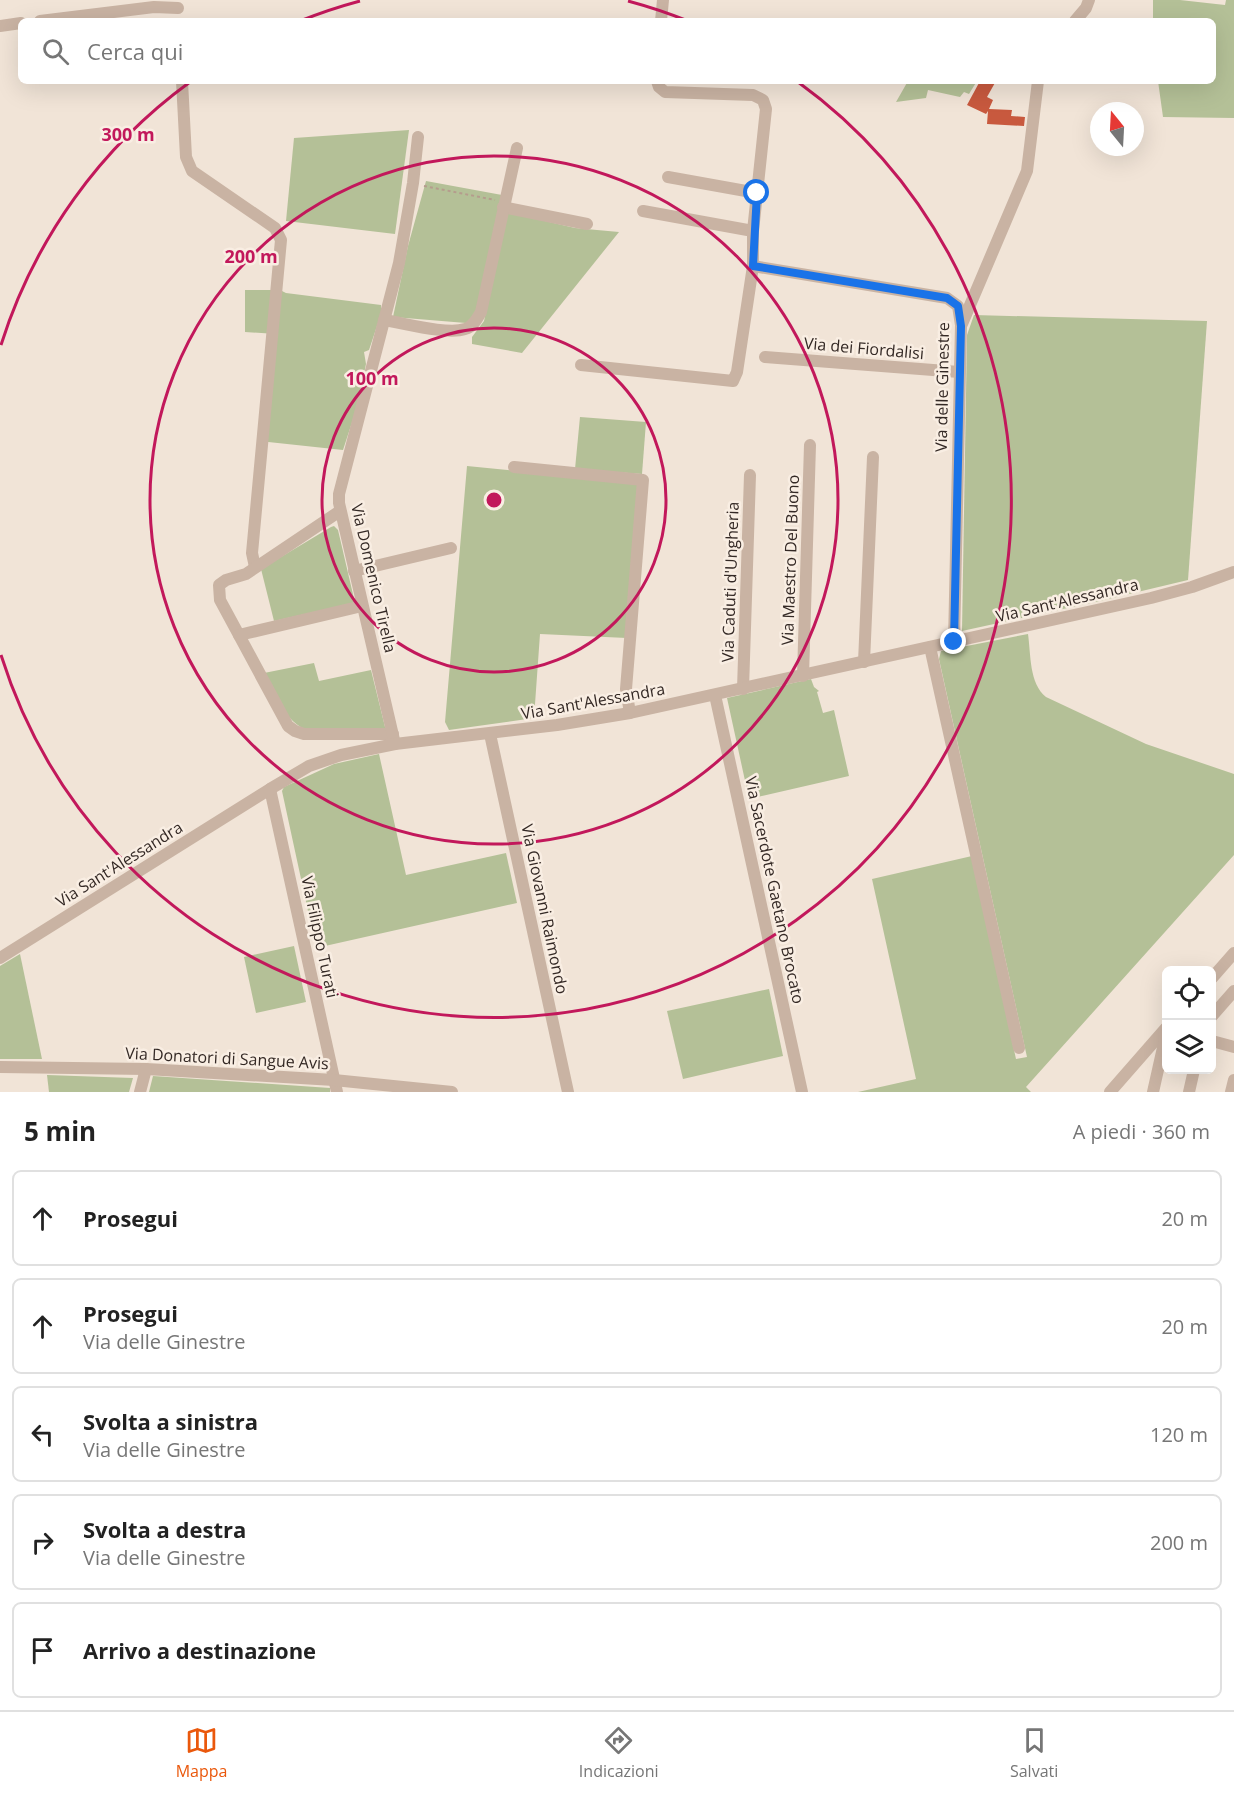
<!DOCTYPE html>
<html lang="it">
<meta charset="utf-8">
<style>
:root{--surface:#fff;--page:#f6f6f6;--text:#222;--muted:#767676;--line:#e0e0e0;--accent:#ea580c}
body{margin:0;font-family:"Open Sans",sans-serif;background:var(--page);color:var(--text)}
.controls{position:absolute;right:18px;bottom:18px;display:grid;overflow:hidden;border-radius:9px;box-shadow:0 6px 24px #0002}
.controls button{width:54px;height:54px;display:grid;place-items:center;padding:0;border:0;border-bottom:2px solid var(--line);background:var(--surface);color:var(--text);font:30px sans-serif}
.compass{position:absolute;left:1090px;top:102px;width:54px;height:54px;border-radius:50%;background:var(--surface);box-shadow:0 6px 24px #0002;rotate:342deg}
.stop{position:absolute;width:18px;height:18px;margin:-14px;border:4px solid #1a73e8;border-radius:50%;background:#fff}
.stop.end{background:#1a73e8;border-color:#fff;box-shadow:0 2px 6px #0008}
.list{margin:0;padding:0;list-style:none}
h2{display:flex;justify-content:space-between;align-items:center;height:78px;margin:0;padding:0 24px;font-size:26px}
h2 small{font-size:20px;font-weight:400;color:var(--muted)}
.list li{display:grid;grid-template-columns:39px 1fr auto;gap:18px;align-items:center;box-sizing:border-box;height:96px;margin:0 12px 12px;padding:0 12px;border:2px solid var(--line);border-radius:9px}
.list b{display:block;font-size:22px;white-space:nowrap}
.list p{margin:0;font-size:20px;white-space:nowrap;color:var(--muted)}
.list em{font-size:20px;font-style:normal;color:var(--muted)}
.icon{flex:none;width:33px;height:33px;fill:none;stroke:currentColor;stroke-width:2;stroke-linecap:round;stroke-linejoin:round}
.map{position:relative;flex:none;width:1234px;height:1092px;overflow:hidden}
.search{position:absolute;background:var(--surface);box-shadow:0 6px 24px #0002;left:18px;right:18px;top:18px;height:66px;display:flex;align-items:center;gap:15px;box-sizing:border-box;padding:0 21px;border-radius:9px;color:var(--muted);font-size:22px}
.sheet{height:618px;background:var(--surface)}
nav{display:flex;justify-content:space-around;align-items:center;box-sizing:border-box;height:84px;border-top:2px solid var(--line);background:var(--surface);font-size:16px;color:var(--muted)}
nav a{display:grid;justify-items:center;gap:3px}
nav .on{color:var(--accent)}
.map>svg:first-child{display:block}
.green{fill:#b4c097}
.building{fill:#c8593e}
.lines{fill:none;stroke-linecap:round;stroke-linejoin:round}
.path{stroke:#b59c8d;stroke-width:2;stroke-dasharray:3 3;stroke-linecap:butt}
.minor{stroke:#c9b3a3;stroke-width:12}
.route{stroke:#1a73e8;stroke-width:8}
.ring{fill:none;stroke:#c2185b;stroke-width:3}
.labels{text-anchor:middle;stroke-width:5;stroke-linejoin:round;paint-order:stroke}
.street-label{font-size:16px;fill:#342925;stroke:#f9eee3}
.centre{fill:#c2185b;stroke:#f9eee3;stroke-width:3}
.ring-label{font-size:18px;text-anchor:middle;font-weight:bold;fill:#c2185b;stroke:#f9eee3;stroke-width:5;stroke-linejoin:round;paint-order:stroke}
</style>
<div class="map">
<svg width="1234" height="1092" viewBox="0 0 1234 1092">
<rect width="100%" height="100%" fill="#f1e4d7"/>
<g class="green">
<path d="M1153 0H1180L1225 5 1226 0H1234V118L1163 117 1158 81H1213V21H1153Z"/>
<path d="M908 81H977L969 94 964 92 960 97 928 90 926 98 896 102Z"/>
<path d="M409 130 395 234 286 221 294 138Z"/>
<path d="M426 181 502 195 476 313 466 323 393 317 408 246Z"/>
<path d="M507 212 575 228 619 232 522 353 472 344V337L484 321Z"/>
<path d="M245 290H280L286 293 381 305V314L369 350 364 352 366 364 357 407 343 450 259 441 276 334 245 332Z"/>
<path d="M974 315 1207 321 1188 580 1104 600 962 631 967 335Z"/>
<path d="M580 417 646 422 642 474 575 469Z"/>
<path d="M467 466 638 483 627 638 540 634 534 718 449 730 445 722Z"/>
<path d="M334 526 338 530 355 603 274 621 261 569 331 527Z"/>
<path d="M1028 634C1031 655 1029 683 1046 697L1146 744 1234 774V855L1026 1087 1031 1092H858L916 1079 872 879 972 856 1016 1059 1027 1057 939 659 941 651Z"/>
<path d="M314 663 319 681 371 670 386 731 304 729C283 718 275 693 264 673Z"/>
<path d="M811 679 814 687 819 691 817 692 823 713 834 710 849 776 749 799 727 698Z"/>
<path d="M379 754 406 875 506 853 517 903 316 948 282 791 284 787 334 764Z"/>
<path d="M294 946 306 1002 256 1013 244 957Z"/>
<path d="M20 954 42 1059H0V966Z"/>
<path d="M769 989 783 1056 683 1079 667 1011Z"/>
<path d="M47 1075 133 1078 129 1092H49Z"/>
<path d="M153 1076 330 1088V1092H149Z"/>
</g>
<path class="building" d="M980 81H996L987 97 993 100 989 109 1012 110 1011 116 1025 117 1024 126 987 124 988 111 986 114 967 105Z"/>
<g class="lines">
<path class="path" d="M424 186 495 200"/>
<g class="minor">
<path d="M40 21 154 7 178 8"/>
<path d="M661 21 663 0"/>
<path d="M1075 21 1086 8 1089 0"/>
<path d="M0 26 21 23"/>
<path d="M182 81 186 157 192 171 275 228 281 240 252 553 255 567"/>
<path d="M657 81 659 87 665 92 753 95 763 100 766 109 753 231V266L947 298 958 306 961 325 954 642"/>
<path d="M668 177 757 193"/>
<path d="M503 207 587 224"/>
<path d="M643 211 753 231"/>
<path d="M384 320C404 323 447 335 465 329 473 327 477 319 481 312L517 148"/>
<path d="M962 324 1027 171 1038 81"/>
<path d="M765 357 959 372"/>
<path d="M581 365 733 381 737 372 753 266"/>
<path d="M514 467 643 480 626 689 630 713"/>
<path d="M340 511 246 574 226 580 219 585 220 600 288 726 295 731 304 734H393"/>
<path d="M354 571 451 548"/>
<path d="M239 635 362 606"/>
<path d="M930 647 1019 1048"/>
<path d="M864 662 873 457"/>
<path d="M803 676 810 445"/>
<path d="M743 689 750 475"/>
<path d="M715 695 802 1092"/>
<path d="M490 734 568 1092"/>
<path d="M395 744 339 503V494L399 263 413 183 418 137"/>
<path d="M270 789 337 1092"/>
<path d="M0 958 270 789 309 766 341 755 395 744 557 725 630 713 1151 598 1192 587 1234 572"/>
<path d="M1212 978 1234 953"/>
<path d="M1212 1016 1234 991"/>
<path d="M1212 1041 1234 1047"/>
<path d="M0 1067 146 1069 334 1080 452 1092"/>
<path d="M140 1092 146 1069"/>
<path d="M1110 1092 1166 1028"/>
<path d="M1153 1092 1166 1034"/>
<path d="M1189 1092 1194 1070"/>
<path d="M1231 1092 1234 1080"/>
</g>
</g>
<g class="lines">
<path class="route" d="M757 193 753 266 947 298 958 306 961 326 954 642"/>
</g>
<g class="ring">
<circle cx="494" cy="500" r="172"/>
<circle cx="494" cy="500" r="344"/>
<path d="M1 345A517 517 0 0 1 190 82M300 21A517 517 0 0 1 360 1M628 1A517 517 0 0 1 688 21M798 82A517 517 0 1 1 1 655"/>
</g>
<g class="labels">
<g class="street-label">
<text transform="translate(864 348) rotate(5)" y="6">Via dei Fiordalisi</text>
<text transform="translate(942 387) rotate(-89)" y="6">Via delle Ginestre</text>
<text transform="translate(790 560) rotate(-88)" y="6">Via Maestro Del Buono</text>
<text transform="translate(374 578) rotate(77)" y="6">Via Domenico Tirella</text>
<text transform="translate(730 582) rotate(-88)" y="6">Via Caduti d'Ungheria</text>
<text transform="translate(1067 600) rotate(-13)" y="6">Via Sant'Alessandra</text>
<text transform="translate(593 701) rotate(-10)" y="6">Via Sant'Alessandra</text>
<text transform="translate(119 864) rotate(-32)" y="6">Via Sant'Alessandra</text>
<text transform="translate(775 890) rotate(78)" y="6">Via Sacerdote Gaetano Brocato</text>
<text transform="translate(545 909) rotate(78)" y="6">Via Giovanni Raimondo</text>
<text transform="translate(320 937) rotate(78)" y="6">Via Filippo Turati</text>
<text transform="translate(227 1058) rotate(3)" y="6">Via Donatori di Sangue Avis</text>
</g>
</g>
<circle cx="494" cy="500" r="9" class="centre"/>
<g class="ring-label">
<text x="128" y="141">300 m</text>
<text x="251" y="263">200 m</text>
<text x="372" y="385">100 m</text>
</g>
</svg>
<div class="controls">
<button><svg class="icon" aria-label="locate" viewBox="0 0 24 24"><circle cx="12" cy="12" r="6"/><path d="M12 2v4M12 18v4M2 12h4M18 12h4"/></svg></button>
<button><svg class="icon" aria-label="layers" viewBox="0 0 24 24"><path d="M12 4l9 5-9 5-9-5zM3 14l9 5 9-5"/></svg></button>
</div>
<svg class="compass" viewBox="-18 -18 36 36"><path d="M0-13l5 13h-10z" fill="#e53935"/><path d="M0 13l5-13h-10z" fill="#767676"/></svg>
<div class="stop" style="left:757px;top:193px"></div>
<div class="stop end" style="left:954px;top:642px"></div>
<div class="search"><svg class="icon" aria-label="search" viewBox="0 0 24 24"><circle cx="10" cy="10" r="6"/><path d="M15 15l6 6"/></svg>Cerca qui</div>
</div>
<section class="sheet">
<h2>5 min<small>A piedi · 360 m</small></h2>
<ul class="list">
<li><svg class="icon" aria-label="ahead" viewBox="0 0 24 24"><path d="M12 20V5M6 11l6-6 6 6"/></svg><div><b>Prosegui</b></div><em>20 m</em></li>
<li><svg class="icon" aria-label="ahead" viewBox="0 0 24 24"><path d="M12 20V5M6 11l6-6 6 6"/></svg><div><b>Prosegui</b><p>Via delle Ginestre</p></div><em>20 m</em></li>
<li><svg class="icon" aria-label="left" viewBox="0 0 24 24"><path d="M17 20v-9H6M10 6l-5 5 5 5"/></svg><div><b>Svolta a sinistra</b><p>Via delle Ginestre</p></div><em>120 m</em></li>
<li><svg class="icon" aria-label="right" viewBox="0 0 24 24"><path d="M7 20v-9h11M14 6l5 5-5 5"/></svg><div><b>Svolta a destra</b><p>Via delle Ginestre</p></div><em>200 m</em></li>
<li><svg class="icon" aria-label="arrive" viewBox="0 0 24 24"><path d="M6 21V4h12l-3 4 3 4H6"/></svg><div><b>Arrivo a destinazione</b></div></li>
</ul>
</section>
<nav>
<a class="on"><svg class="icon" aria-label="map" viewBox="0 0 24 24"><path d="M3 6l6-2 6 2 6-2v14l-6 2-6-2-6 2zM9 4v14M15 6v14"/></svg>Mappa</a>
<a><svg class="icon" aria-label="directions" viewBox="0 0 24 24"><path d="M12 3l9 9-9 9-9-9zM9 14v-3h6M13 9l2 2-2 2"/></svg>Indicazioni</a>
<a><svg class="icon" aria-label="saved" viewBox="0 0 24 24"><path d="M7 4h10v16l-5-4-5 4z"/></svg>Salvati</a>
</nav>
